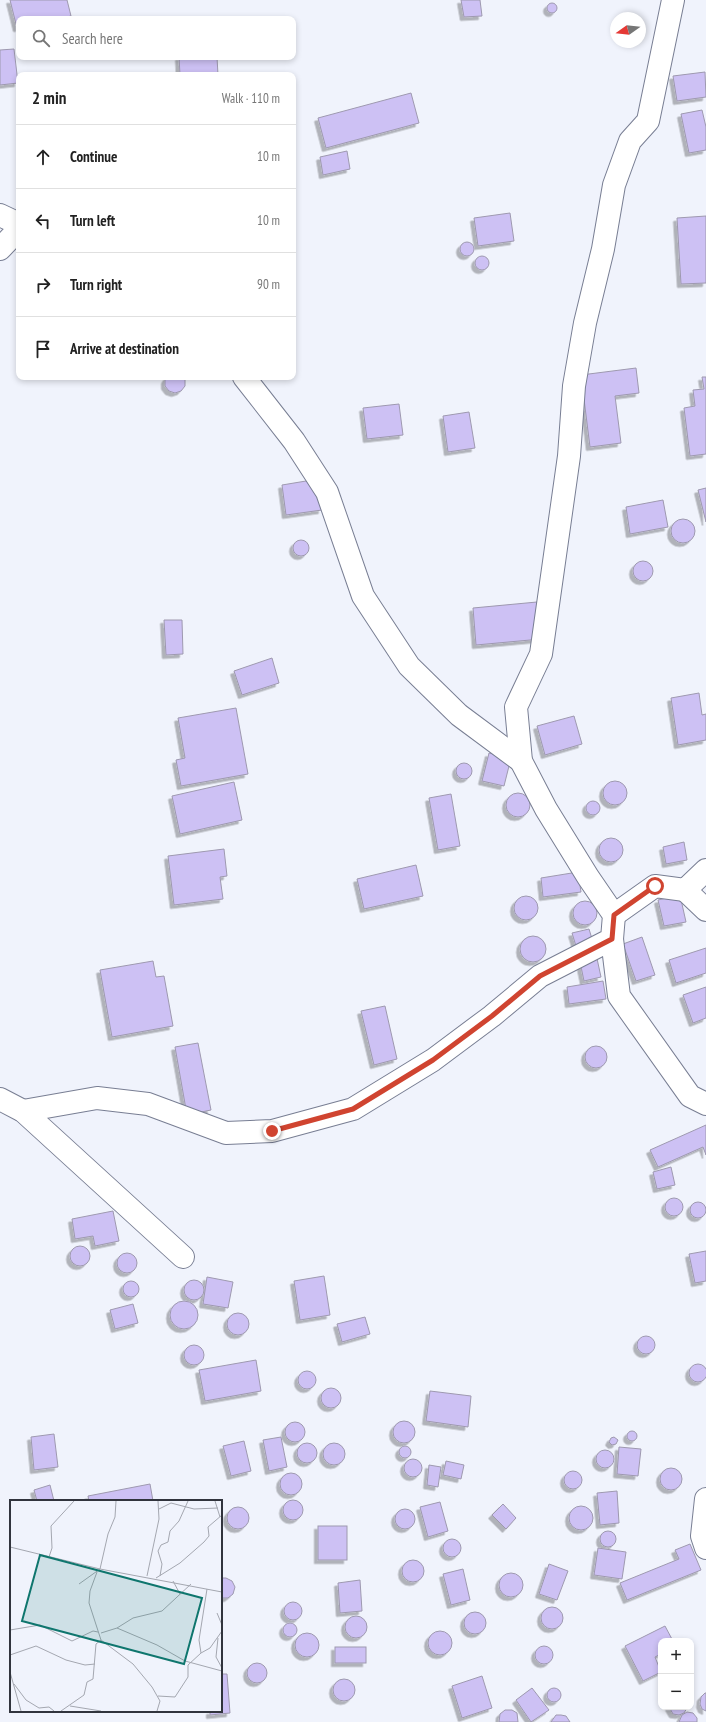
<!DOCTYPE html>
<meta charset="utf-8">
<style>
:root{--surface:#fff;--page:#f6f6f6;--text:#222;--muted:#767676;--line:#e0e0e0}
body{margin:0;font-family:"PT Sans Narrow",sans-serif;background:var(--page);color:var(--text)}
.controls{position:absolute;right:12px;bottom:12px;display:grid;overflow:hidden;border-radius:8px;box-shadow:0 2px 6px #0003}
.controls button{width:36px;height:36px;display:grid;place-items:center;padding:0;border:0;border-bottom:1px solid var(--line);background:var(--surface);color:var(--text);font:20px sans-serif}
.compass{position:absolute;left:610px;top:12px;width:36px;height:36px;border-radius:50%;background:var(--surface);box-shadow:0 2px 6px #0003;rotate:255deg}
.stop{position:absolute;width:12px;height:12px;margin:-9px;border:3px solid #d04430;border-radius:50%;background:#fff}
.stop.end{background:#d04430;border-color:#fff;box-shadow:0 1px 4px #0008}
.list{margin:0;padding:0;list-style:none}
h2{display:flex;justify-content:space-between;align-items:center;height:52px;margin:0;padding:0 16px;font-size:17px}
h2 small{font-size:13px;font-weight:400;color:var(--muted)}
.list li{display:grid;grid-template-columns:26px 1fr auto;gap:12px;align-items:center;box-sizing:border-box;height:64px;padding:0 16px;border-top:1px solid var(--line)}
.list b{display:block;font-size:15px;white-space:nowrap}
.list em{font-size:13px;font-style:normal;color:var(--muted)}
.icon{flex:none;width:22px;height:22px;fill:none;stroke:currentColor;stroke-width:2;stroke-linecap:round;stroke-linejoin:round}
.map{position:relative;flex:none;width:706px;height:1722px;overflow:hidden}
.search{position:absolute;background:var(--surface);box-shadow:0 2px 6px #0003;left:16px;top:16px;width:280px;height:44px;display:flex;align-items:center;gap:10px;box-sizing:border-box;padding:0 14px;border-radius:8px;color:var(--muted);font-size:15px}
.panel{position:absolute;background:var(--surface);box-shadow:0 2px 6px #0003;left:16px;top:72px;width:280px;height:308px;border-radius:8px}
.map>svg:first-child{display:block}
.building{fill:#cdc1f4;stroke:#9e99af;filter:url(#shadow)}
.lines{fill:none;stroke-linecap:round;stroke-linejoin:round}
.minor-casing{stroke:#787e93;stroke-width:24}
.minor{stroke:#fff;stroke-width:22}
.route{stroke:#d04430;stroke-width:5}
.inset-road{fill:none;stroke:#a4a7b0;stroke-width:1}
.view{fill:#0f766e;fill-opacity:0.15;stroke:#0f766e;stroke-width:2}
.inset-edge{fill:none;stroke:#31343d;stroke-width:2}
</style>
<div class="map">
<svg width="706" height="1722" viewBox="0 0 706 1722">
<defs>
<filter id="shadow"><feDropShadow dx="-3.5" dy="3.5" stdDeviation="0" flood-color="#0004"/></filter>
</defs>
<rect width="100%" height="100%" fill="#f0f3fc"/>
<g class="building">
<path d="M10 0H67L71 16 58 19H19V28H17Z"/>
<path d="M461 0H480L482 16 464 17Z"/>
<circle cx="552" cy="8" r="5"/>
<path d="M14 49 18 83 0 85V50Z"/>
<path d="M179 57H217L218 75H180Z"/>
<path d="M705 72 706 97 677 101 673 76Z"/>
<path d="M411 93 419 123 326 148 318 118Z"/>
<path d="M702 110 706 127V150L689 153 681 114Z"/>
<path d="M347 151 350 169 323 175 320 157Z"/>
<path d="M510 213 514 241 478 246 474 218Z"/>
<path d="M706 216V283L681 284 677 218Z"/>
<circle cx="467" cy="249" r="7"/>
<circle cx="482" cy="263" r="7"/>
<path d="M636 368 639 393 615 396 621 443 590 447 581 375Z"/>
<path d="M167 377H183L185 379V386L181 391 175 393 169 391 165 386V380Z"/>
<path d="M702 377H706V454L690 456 684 408 695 406 693 390 704 389Z"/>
<path d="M399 404 403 435 367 439 363 408Z"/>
<path d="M469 412 475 448 448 452 443 416Z"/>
<path d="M318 479 322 510 286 515 282 485Z"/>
<path d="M706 488V522L698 490Z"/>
<path d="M663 500 668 527 630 534 626 507Z"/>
<circle cx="683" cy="531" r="12"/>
<circle cx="301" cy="548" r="8"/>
<circle cx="643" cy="571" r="10"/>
<path d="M537 602 541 639 476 645 473 608Z"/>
<path d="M164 620H182L183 654 166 655Z"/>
<path d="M272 658 279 683 242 695 234 671Z"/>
<path d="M699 693 702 715 706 714V740L678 745 671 698Z"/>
<path d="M236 708 248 774 181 786 176 760 185 758 178 718Z"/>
<path d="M574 716 582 744 545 755 537 726Z"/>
<path d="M489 753 511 758 504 786 482 781Z"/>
<circle cx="464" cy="771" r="8"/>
<circle cx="615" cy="793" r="12"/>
<path d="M234 782 242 820 180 834 172 796Z"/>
<circle cx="518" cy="805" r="12"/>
<path d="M451 794 460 846 438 850 429 798Z"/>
<circle cx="593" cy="808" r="7"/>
<circle cx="611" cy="850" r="12"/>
<path d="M684 842 687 860 666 864 663 847Z"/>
<path d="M224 849 227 876 220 877 223 899 174 905 168 856Z"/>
<path d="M416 865 423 896 364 909 357 879Z"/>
<path d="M578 872 581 892 543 897 541 878Z"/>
<path d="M680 895 686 922 664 926 658 900Z"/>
<circle cx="526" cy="908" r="12"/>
<circle cx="585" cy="913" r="12"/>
<path d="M589 929 593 942 576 946 572 933Z"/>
<circle cx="533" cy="949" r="13"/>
<path d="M642 937 655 975 636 981 623 944Z"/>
<path d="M706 948V973L676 983 669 960Z"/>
<path d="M596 954 601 977 584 981 579 957Z"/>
<path d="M153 961 156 977 164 976 173 1026 112 1037 100 970Z"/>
<path d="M603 981 606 999 569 1004 567 987Z"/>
<path d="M706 987V1018L693 1023 683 995Z"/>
<path d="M385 1006 397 1059 374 1065 361 1011Z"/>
<path d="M198 1043 211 1110 187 1115 175 1047Z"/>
<circle cx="596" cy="1057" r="11"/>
<path d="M706 1125V1155L703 1147 658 1167 650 1150Z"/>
<path d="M671 1167 675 1185 657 1189 653 1172Z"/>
<circle cx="674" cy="1207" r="9"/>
<circle cx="698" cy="1210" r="8"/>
<path d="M113 1211 119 1241 95 1246 93 1236 75 1239 72 1219Z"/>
<circle cx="80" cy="1256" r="10"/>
<path d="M706 1251V1281L695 1283 689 1254Z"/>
<circle cx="127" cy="1263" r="10"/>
<path d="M324 1276 330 1315 300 1320 294 1281Z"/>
<path d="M207 1277 233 1282 228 1308 203 1304Z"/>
<circle cx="194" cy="1290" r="10"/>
<circle cx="131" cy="1289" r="8"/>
<circle cx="184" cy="1315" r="14"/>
<path d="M133 1304 138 1323 115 1329 110 1310Z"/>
<circle cx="238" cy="1324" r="11"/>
<path d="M365 1317 370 1334 342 1342 337 1324Z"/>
<circle cx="646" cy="1345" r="9"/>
<circle cx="194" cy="1355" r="10"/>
<path d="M256 1360 261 1391 205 1401 199 1370Z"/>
<circle cx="698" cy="1373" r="9"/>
<circle cx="307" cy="1380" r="9"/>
<circle cx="331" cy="1398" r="10"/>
<path d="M430 1391 471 1396 468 1427 426 1421Z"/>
<circle cx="404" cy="1432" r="11"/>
<circle cx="295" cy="1432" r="10"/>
<circle cx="632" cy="1436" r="5"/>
<path d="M54 1434 58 1467 34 1470 31 1437Z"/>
<path d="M281 1437 287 1467 269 1471 263 1440Z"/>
<path d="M614 1437 618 1440 616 1444 612 1445 609 1442 611 1438Z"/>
<path d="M244 1441 251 1471 231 1476 223 1446Z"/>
<circle cx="307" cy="1453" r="10"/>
<circle cx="334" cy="1454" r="11"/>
<circle cx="405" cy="1452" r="6"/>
<path d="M619 1447 641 1449 638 1476 617 1474Z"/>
<circle cx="605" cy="1459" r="9"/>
<circle cx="413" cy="1468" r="9"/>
<path d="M446 1461 464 1465 461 1479 443 1475Z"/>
<path d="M429 1465 441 1467 438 1487 427 1485Z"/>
<circle cx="671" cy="1479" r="11"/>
<circle cx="573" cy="1480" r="9"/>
<circle cx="291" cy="1484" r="11"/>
<path d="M150 1484 153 1501H89L88 1496Z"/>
<path d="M50 1485 54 1501H37L34 1490Z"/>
<path d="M617 1491 619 1523 600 1525 597 1493Z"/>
<circle cx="293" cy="1510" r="10"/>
<path d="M440 1502 448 1531 428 1537 420 1507Z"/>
<path d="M503 1504 516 1518 506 1529 492 1515Z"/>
<circle cx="581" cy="1518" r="12"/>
<circle cx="238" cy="1518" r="11"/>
<circle cx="405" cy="1519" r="10"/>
<rect x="318" y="1526" width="29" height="34"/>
<circle cx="608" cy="1539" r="8"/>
<circle cx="452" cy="1548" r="9"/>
<path d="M690 1544 701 1570 627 1600 620 1583 679 1559 675 1550Z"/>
<path d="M598 1548 626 1552 622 1579 594 1575Z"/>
<circle cx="413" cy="1571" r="11"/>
<path d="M549 1564 568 1571 557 1600 539 1594Z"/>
<path d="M463 1569 470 1600 451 1605 443 1574Z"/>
<circle cx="511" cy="1585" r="12"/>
<path d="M221 1578H226L232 1581 235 1587 233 1594 228 1598H221Z"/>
<path d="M360 1580 362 1611 340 1613 338 1583Z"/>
<circle cx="293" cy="1611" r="9"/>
<circle cx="552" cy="1618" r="11"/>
<circle cx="475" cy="1623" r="11"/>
<circle cx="356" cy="1627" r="11"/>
<circle cx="290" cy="1630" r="7"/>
<path d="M665 1626 673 1641H661V1654L655 1657 661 1672 643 1681 625 1646Z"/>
<circle cx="440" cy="1643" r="12"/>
<circle cx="307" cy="1645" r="12"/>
<circle cx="544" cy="1655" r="9"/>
<rect x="335" y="1647" width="31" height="16"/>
<circle cx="257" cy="1673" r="10"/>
<path d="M221 1674H227L230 1713 210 1715V1711H221Z"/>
<path d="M482 1676 492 1708 462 1718 452 1686Z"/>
<circle cx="344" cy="1690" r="11"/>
<circle cx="554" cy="1695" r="7"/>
<path d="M532 1688 549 1710 531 1722 516 1700Z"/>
<path d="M705 1693H706V1711L702 1709 700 1704 701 1697Z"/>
<path d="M669 1707H687V1708L684 1713 679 1715 673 1714Z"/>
<path d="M505 1710H512L517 1713 518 1722H499L500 1714Z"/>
<path d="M687 1712 693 1713 697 1718V1722H679L682 1715Z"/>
<path d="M556 1715H561L566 1716 570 1722H551Z"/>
</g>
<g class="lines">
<g class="minor-casing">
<g id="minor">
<path d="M0 215 19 224"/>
<path d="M0 249 19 229"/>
<path d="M244 377 294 441 327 492 363 596 409 666 459 715 521 761"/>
<path d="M685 890 706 910"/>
<path d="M614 915 655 886 685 890 706 870"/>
<path d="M612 939 619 996 690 1096 706 1104"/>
<path d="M0 1099 23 1111 183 1257"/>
<path d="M23 1111 97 1098 148 1104 226 1133 272 1131 353 1109 433 1060 492 1016 540 976 612 939 614 915 588 877 546 809 521 761 516 707 541 654 569 456 574 386 585 323 603 249 614 185 630 141 648 121 673 0"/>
<path d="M706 1499 702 1536 706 1548"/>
</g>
</g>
<use href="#minor" class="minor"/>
</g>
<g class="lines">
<path class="route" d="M272 1131 353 1109 433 1060 492 1016 540 976 612 939 614 915 655 886"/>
</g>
<g transform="translate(10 1500)">
<rect width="212" height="212" fill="#f0f3fc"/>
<path class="inset-road" d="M205 1 210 17M149 9 161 3 184 9 208 8M0 47 90 69 212 92M39 57 42 48 41 26 64 1M87 72 80 91 79 103 91 140 123 164 142 187 150 201 147 211M137 76 149 19 148 1M150 76 152 64 148 51 151 45 158 42 160 31 169 21 178 1M146 78 170 63 194 42 199 36 198 27 212 15M163 81 170 94M69 84 90 69 98 34 105 17 106 1M207 113 212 125M107 128 147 145 175 161 212 171M0 130 30 125 62 141 83 131 88 132M91 133 107 128 123 118 152 111 181 84M208 138 206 157 212 168M191 153 200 148 212 131M0 155 26 146 56 160 75 165 85 164M0 172 11 211M4 184 16 200 29 208 39 207 44 211M148 196 165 197 178 177V165L191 153 189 140 197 89M60 206 91 211M51 211 74 195 77 182 83 179 86 144 91 140"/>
<path class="view" d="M30 55 192 98 174 164 12 121Z"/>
<rect width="212" height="212" class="inset-edge"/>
</g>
</svg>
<div class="controls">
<button>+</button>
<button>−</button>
</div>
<svg class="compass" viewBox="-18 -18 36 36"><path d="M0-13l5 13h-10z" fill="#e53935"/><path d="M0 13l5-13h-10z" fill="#767676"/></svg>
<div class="stop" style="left:655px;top:886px"></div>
<div class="stop end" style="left:272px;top:1131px"></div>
<div class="search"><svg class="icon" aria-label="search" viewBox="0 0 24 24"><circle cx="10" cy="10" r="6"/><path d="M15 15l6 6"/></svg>Search here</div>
<section class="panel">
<h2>2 min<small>Walk · 110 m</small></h2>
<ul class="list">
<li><svg class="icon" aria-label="ahead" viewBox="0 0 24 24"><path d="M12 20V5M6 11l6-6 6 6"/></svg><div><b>Continue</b></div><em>10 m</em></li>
<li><svg class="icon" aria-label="left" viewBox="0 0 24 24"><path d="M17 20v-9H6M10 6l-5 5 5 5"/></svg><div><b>Turn left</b></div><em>10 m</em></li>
<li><svg class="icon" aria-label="right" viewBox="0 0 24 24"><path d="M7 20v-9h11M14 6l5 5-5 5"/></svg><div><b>Turn right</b></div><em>90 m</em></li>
<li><svg class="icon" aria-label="arrive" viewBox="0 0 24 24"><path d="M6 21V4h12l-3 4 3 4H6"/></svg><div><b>Arrive at destination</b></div></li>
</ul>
</section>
</div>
